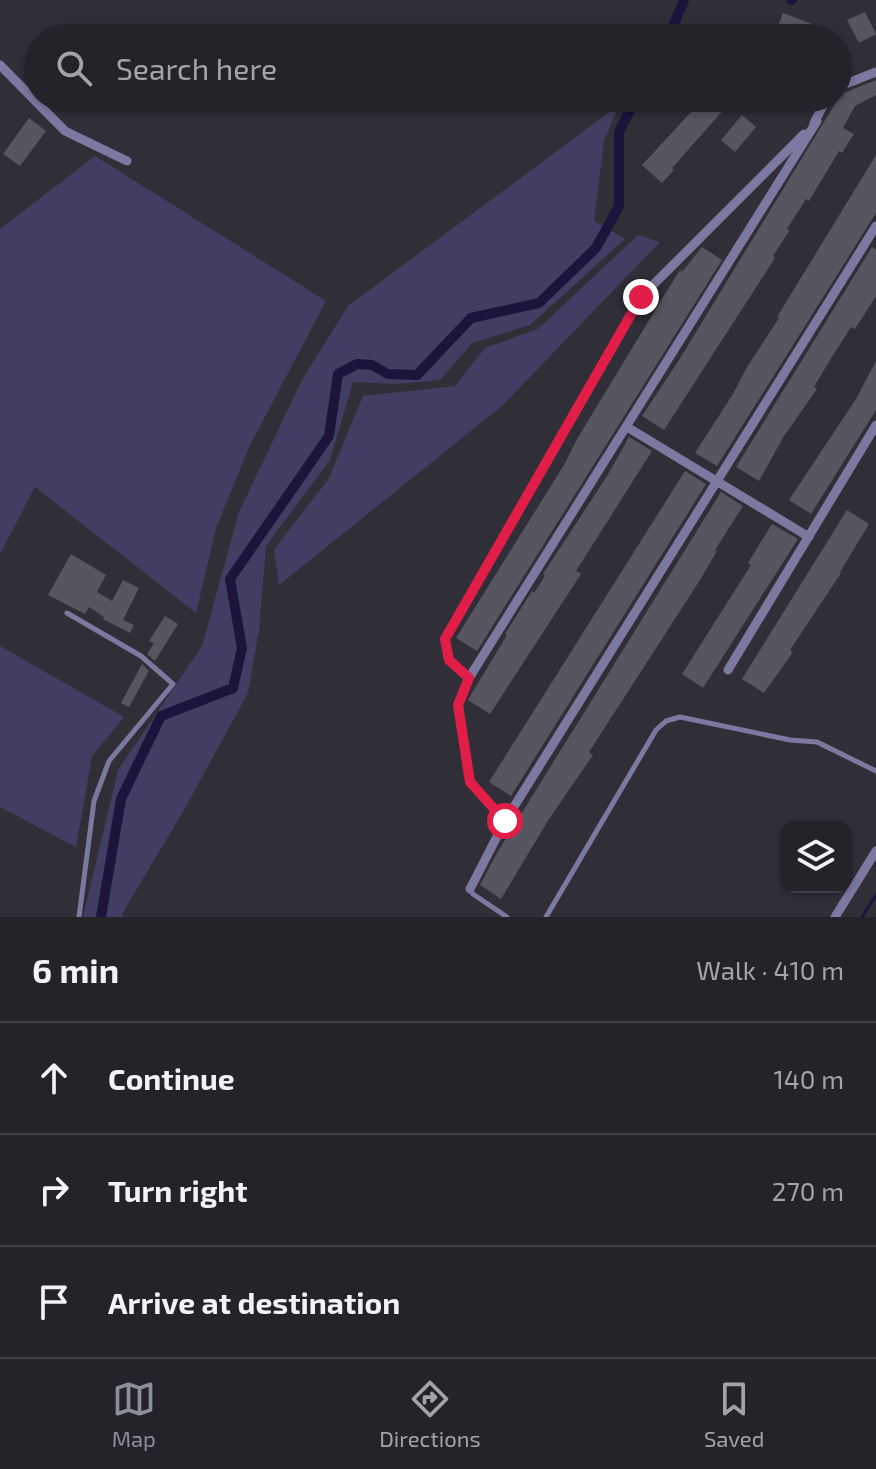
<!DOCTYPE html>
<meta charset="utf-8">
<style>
:root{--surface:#24232a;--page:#2c2b32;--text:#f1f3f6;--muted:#a3a4a8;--line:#414047;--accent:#8c9099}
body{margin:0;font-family:"Exo 2",sans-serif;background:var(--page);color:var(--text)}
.controls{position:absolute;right:24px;bottom:24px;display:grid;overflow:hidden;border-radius:16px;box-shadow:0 2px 6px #0004}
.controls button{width:72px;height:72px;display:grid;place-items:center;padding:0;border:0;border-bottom:2px solid var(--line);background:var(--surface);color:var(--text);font:40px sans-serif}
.stop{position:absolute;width:24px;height:24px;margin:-18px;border:6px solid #e11d48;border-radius:50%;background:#fff}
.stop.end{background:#e11d48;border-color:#fff;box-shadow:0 2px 8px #0008}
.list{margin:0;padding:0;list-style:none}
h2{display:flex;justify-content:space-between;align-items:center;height:104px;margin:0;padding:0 32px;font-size:34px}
h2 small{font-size:26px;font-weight:400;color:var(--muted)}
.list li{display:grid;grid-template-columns:52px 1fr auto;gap:24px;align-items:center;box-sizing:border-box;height:112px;padding:0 32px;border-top:2px solid var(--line)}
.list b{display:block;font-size:30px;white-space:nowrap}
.list em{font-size:26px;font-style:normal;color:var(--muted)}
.icon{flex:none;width:44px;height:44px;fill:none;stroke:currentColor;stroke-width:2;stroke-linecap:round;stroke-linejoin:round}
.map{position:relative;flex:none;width:876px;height:917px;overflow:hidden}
.search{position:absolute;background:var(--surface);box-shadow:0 2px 6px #0004;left:24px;right:24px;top:24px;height:88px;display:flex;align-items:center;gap:20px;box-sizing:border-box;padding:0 28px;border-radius:44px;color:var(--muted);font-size:30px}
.sheet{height:440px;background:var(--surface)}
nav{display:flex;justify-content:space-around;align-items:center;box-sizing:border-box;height:112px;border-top:2px solid var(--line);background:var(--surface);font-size:22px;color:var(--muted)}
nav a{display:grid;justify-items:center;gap:4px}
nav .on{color:var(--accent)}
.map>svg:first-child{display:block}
.green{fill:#423e63}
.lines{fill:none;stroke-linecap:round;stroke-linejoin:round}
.stream{stroke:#1c143d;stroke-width:3}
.canal{stroke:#1c143d;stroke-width:10}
.building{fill:#575660}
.service{stroke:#7c79a1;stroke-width:5}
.minor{stroke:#7c79a1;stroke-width:9}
.route{stroke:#e11d48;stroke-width:10}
</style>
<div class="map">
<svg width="876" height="917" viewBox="0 0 876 917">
<rect width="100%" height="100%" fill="#302f38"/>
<g class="green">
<path d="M619 105 604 141 594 221 625 239 530 325 472 343 440 380 397 384 353 382 330 460 266 546 259 630 248 693 184 810 122 914 123 917H83L118 770 202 646 239 512 302 380 348 306Z"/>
<path d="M95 156 326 301 249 447 216 528 196 613 35 487 0 554V229Z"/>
<path d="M638 235 660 242 502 406 279 585 274 549 328 480 363 396 455 386 485 348 538 329Z"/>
<path d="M0 646 124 717 92 756 76 847 0 807Z"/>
</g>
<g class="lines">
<path class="stream" d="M862 917 876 895"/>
<g class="canal">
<path d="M791 0H792"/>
<path d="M668 38 684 0"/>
<path d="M101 917 121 799 161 716 233 688 242 648 230 579 329 436 338 374 357 364 372 365 388 374 417 375 471 318 539 303 596 248 619 206V132L636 98"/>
</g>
</g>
<g class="building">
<path d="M865 12 876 34 859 43 847 20Z"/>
<path d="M783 13 820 27 816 38H802L777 29Z"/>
<path d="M876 80V95L855 106 843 128 854 134 842 153 839 151 809 201 806 199 787 229 789 231 773 256 775 258 664 430 642 416 679 360 841 94Z"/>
<path d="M704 98H734L672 168 674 170 662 183 642 165Z"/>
<path d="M742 115 756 127 735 152 721 140Z"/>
<path d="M29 118 46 131 20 166 3 154Z"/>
<path d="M876 155V213L717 466 695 453 733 394 747 367 779 318 777 317Z"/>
<path d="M702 247 722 260 477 651 456 638 564 465 577 439 665 294 680 270 682 272Z"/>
<path d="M872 247 876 250V296L855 329 851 327 830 360 814 387 817 389 784 436 759 481 736 467Z"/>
<path d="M876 361V410L811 514 789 500 856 399Z"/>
<path d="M629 437 652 451 576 571 581 574 490 714 468 700 469 698 507 635 505 634 532 591 534 593 545 576 543 574 607 476Z"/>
<path d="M685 471 706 484 511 796 489 782Z"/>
<path d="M721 492 743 506 715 550 717 551 700 580 589 752 593 755 549 819 501 899 480 885 497 853Z"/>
<path d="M847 510 869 524 840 572 841 573 790 650 793 652 764 693 742 679Z"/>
<path d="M772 524 798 539 703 688 682 674 751 565 748 563Z"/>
<path d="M71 554 106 575 97 592 112 601 123 580 139 588 123 620 134 625 130 633 103 619 104 617 89 607 85 614 48 595Z"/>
<path d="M165 616 178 624 155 661 147 654 154 643 149 641Z"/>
<path d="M142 664 149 671 129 707 121 703Z"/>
</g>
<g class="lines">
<g class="service">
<path d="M67 613 141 656 173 684 109 761 94 801 79 917"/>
<path d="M470 889 473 894 507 917"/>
<path d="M546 917 656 730 666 721 680 717 790 740 817 742 876 771"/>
</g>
<g class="minor">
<path d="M0 65 65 131 127 161"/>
<path d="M838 87 876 72"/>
<path d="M814 123 827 98"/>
<path d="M627 427 809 537"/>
<path d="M728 670 876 425"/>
<path d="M469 678 449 660 445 639 641 297 804 134"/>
<path d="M505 821 470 782 458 705 469 678 817 121"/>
<path d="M470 889 505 821 876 226"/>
<path d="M835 917 876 851"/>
</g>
</g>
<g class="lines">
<path class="route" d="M505 821 470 782 458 705 469 678 449 660 445 639 641 297"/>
</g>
</svg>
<div class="controls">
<button><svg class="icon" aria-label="layers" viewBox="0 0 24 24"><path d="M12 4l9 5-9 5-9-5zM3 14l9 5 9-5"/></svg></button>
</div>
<div class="stop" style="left:505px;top:821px"></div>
<div class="stop end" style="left:641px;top:297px"></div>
<div class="search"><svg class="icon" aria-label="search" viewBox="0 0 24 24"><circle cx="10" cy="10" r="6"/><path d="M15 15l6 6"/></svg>Search here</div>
</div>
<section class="sheet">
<h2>6 min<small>Walk · 410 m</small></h2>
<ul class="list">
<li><svg class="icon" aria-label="ahead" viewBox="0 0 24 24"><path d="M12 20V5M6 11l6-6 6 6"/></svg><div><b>Continue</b></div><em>140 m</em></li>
<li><svg class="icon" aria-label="right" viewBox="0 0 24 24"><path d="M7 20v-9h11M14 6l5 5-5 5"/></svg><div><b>Turn right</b></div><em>270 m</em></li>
<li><svg class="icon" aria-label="arrive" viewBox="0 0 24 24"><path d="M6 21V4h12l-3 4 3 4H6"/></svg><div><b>Arrive at destination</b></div></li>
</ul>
</section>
<nav>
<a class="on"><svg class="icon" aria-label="map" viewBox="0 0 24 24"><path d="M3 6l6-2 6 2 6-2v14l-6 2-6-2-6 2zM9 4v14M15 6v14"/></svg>Map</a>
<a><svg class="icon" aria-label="directions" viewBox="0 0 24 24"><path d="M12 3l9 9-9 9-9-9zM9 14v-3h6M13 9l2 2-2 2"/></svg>Directions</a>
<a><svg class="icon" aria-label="saved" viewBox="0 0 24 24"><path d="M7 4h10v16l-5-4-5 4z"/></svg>Saved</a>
</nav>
